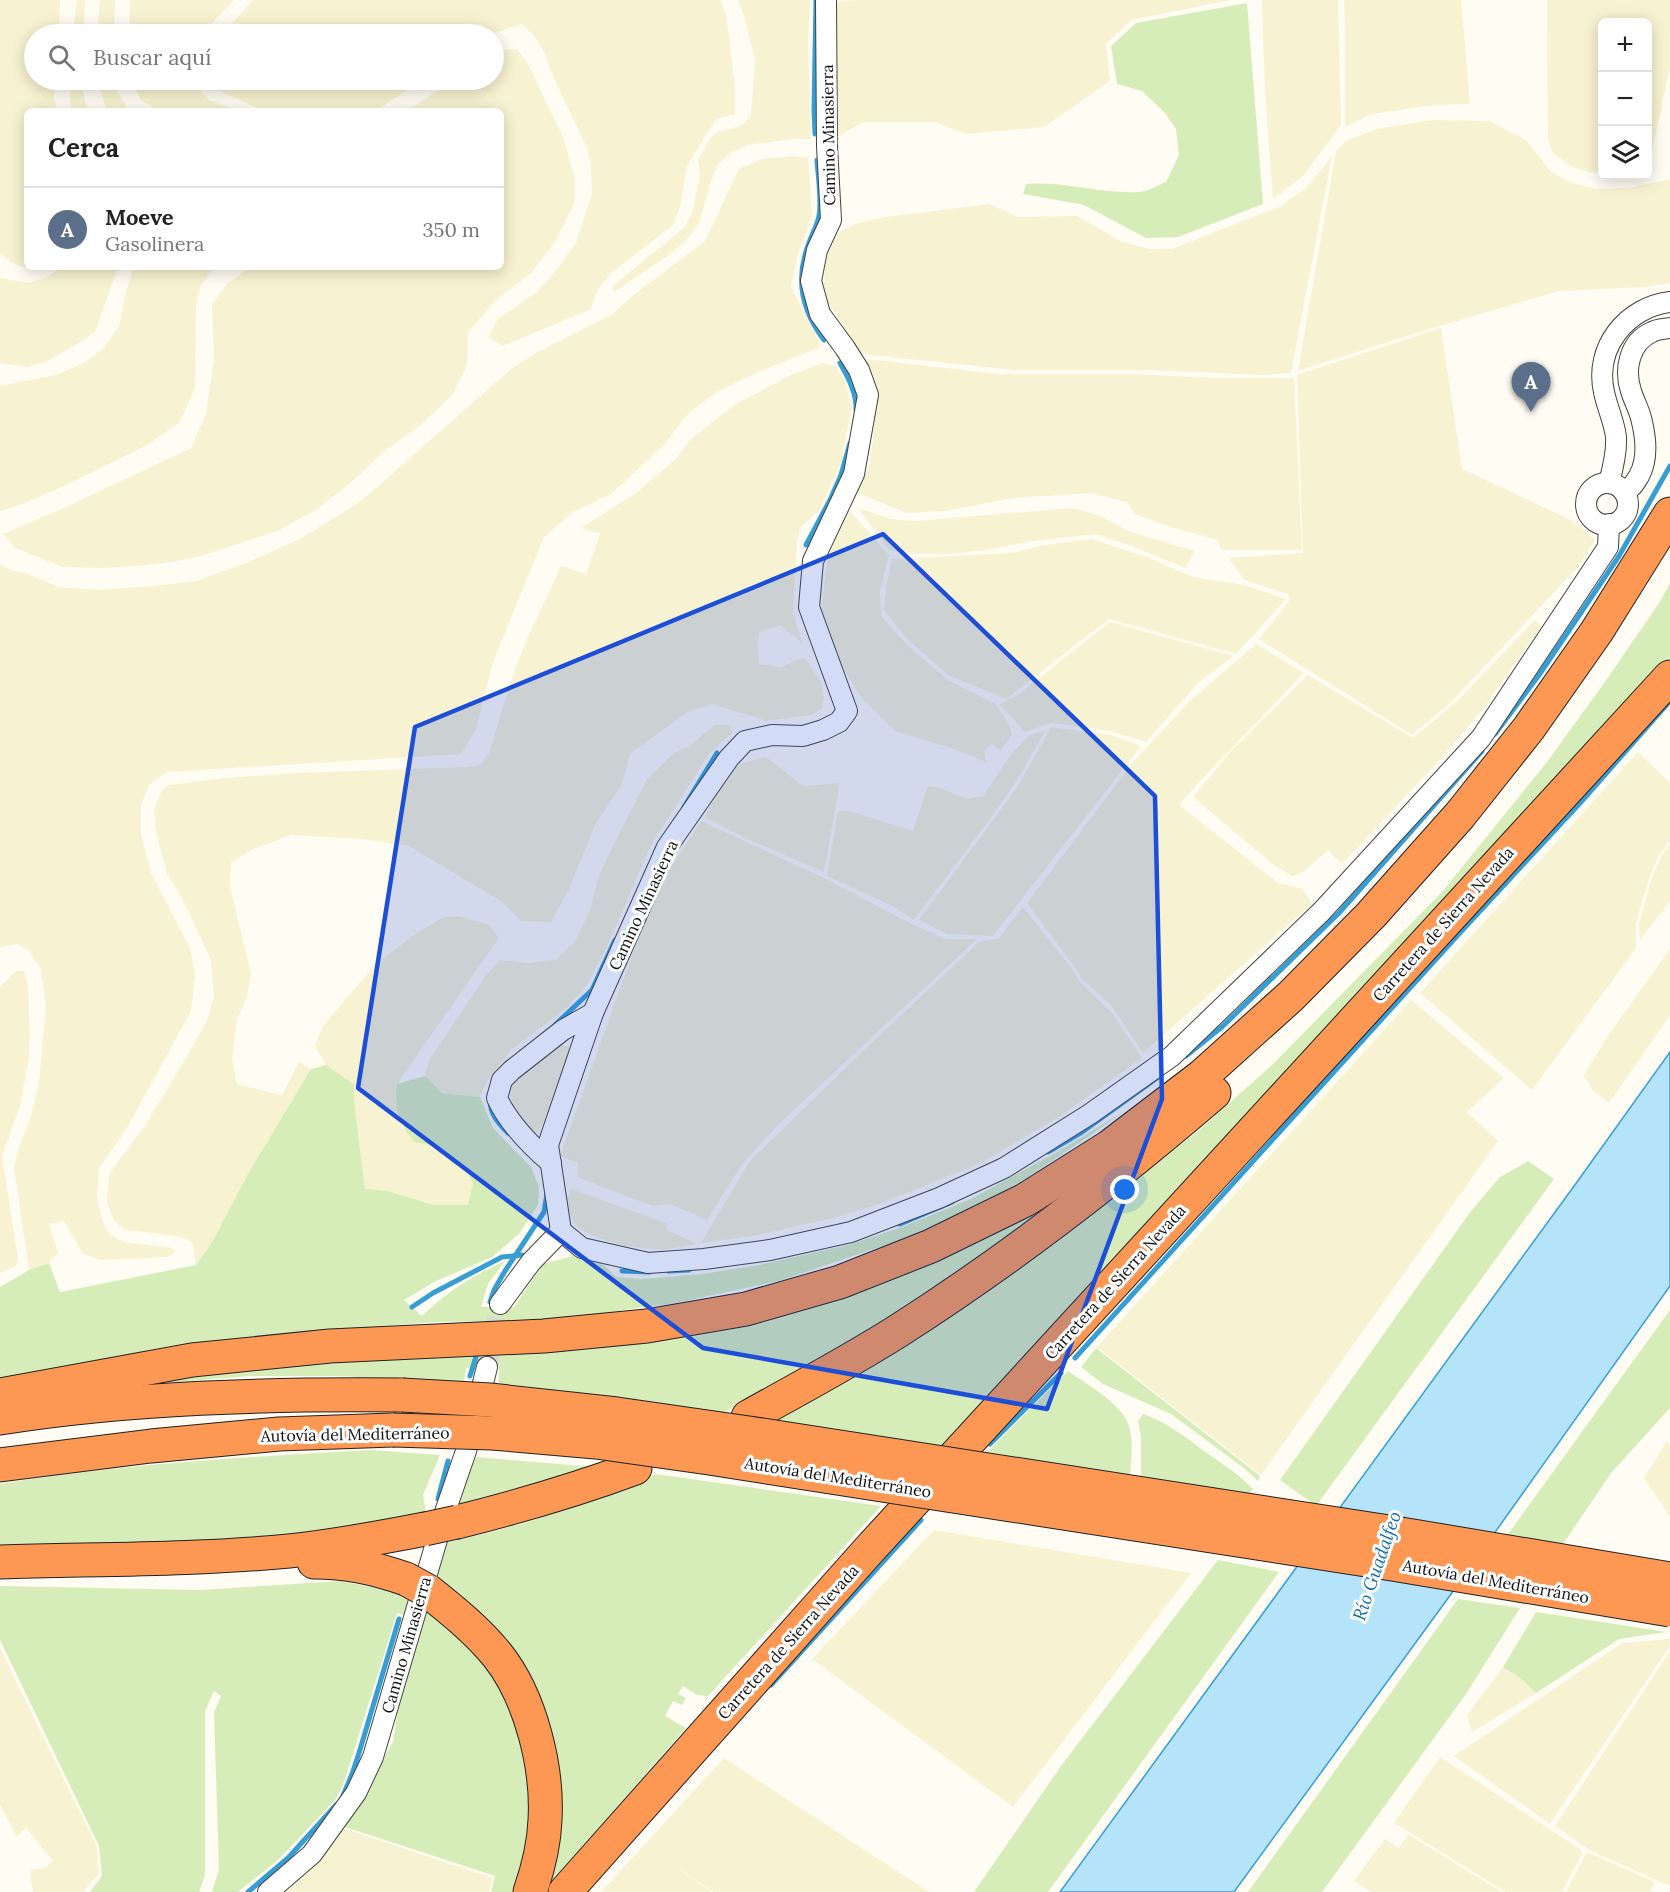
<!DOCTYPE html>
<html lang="es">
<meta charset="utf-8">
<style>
:root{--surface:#fff;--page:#f6f6f6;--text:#222;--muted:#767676;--line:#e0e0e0;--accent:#2563eb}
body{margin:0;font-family:Lora,serif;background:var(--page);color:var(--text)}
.controls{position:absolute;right:18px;top:18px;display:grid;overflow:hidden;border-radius:9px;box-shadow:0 3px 15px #0003}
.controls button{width:54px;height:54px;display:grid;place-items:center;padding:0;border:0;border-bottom:2px solid var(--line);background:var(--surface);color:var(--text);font:30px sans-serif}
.you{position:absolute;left:1125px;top:1190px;width:21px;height:21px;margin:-15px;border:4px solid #fff;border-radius:50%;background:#1a73e8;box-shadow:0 0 0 9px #1a73e833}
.badge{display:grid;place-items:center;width:39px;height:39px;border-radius:50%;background:var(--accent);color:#fff;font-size:20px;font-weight:700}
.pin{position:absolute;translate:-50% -50px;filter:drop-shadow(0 2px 3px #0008)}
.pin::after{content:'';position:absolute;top:32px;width:21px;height:18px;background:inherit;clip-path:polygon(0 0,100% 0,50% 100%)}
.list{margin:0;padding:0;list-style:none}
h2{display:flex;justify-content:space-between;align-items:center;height:78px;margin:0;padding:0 24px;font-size:26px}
h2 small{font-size:20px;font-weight:400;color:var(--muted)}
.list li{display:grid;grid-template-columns:39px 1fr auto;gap:18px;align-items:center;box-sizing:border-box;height:84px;padding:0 24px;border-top:2px solid var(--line)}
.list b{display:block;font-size:22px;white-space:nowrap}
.list p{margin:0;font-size:20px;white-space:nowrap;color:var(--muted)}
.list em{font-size:20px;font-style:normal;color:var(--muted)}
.icon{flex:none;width:33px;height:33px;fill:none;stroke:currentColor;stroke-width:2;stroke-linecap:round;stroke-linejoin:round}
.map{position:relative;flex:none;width:1670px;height:1892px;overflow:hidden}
.search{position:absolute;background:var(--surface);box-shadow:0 3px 15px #0003;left:24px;top:24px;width:480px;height:66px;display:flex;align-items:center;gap:15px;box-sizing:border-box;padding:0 21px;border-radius:33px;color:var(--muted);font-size:22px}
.panel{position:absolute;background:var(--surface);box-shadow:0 3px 15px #0003;left:24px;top:108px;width:480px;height:162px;border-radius:9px}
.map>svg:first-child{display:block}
.farmland{fill:#f7f2d1}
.green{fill:#d7edb9}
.water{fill:#b4e3fa;stroke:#379ed5;stroke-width:1.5}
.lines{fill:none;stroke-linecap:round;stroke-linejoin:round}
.stream{stroke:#379ed5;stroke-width:5}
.street-tunnel{stroke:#dbd9d1;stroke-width:20;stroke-dasharray:20 10;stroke-linecap:butt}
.street-casing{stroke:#434343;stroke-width:22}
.highway-casing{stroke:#212121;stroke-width:35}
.street{stroke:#fff;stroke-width:20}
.highway{stroke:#fc9854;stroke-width:33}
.highway-bridge-casing{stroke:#212121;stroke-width:35;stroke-linecap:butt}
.highway-bridge{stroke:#fc9854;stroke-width:33}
.marked{fill:#1d4ed8;fill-opacity:0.2;stroke:#1d4ed8;stroke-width:4.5;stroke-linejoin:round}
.labels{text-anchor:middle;stroke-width:6;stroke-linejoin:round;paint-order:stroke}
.street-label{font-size:16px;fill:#101010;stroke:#fff}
.water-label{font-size:18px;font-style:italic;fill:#106fab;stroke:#fff}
</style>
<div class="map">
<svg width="1670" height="1892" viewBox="0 0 1670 1892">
<rect width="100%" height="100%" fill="#fffcf3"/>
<g class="farmland">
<path d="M0 0H60L59 34H34V80H55L54 100 58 111H27V266L23 267 11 262 0 253Z"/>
<path d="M77 0H85L83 34H73Z"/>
<path d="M100 0H115L114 34H97Z"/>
<path d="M130 0H234L202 34H129Z"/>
<path d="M253 0H720L725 11 728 28 735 88V114L716 119 687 166 680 207 673 225 610 274 596 293 591 309 503 346 488 337 498 319 537 292 558 268 576 243 592 194 591 165 587 148 550 70 544 52 533 34 522 24 490 34H223Z"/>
<path d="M738 0H810L808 41 811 139H793L748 145 733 152 719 163 710 183 699 224 686 240 669 255 614 292 613 286 685 227 693 210 700 175 698 160 711 137 717 132 741 126 751 116 755 60 744 16Z"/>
<path d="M855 0H1231L1131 20 1106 44 1110 81 1044 127 966 134 935 122H864L836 137 832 2Z"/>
<path d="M1262 0H1338L1341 125 1303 176 1273 199 1265 94Z"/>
<path d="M1344 0H1461L1470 104 1434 105 1371 114 1345 127V29Z"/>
<path d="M1547 0H1670V67L1651 155H1648V22H1602V173L1587 172 1570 166 1553 153 1548 139Z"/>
<path d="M517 49 528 64 563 137 575 178 574 204 555 242 532 272 496 300 468 332 467 365 452 395 421 425 386 450 349 484 316 510 277 531 201 556 172 562 139 566 103 568 63 567 15 548 3 534 64 508 191 448 206 414 214 359 212 304 228 283 251 267H501V111H407L454 80H494V54L500 50Z"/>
<path d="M70 80H81L85 102 91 111H72L70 103Z"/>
<path d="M97 80H113V85L129 111H107Z"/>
<path d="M131 80H191L209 100 238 111H158L141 100Z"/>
<path d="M206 80H422L376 111H264L224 93Z"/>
<path d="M1432 120 1489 121 1526 140 1551 172 1572 183 1596 189 1629 188 1670 179V283L1645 287 1559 291 1422 331 1298 371 1336 151 1348 140 1377 129Z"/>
<path d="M793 156 808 158 812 212 807 230 798 254 791 286 821 347 758 372 717 392 688 413 665 444 611 494 573 512 544 537 493 662 476 730 461 754 167 772 149 785 141 805V835L151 873 190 948 195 976 191 1011 127 1128 99 1168 97 1195 102 1219 110 1235 124 1242 172 1248 176 1252 167 1257 101 1260 83 1254 64 1221 49 1224 58 1253 49 1263 29 1270 14 1168 19 1147 31 1116 39 1081 46 1006 41 970 29 951 18 944 0 947V564L8 569 28 574 59 587 97 590 155 586 196 581 246 563 300 539 360 502 511 369 536 353 611 315 636 293 705 241 739 169 762 159Z"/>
<path d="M1332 156 1291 373 1260 375 1152 370H1015L860 354 828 302 824 286 825 264 830 249 839 232 858 223 886 217 989 204 1018 217 1077 216 1122 242 1150 249H1172L1281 206 1305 189Z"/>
<path d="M62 267H118L95 332 74 346 47 361 27 367 0 363V278L30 283 46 277Z"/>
<path d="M134 267H215L201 285 196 304 195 389 179 423 147 445 64 486 25 503 0 511V386L56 375 84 363 103 349 119 326 126 292Z"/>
<path d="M1441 328 1462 469 1573 521 1595 540 1577 568 1449 704 1412 735 1259 639 1289 601 1288 594 1244 580 1229 558 1303 553 1297 375Z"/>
<path d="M866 359 999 374H1131L1216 378H1294L1302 550H1221L1218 540 1174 528 1135 514 1127 502 1091 493 1013 498 945 511 906 513 856 492 870 464 875 421V382Z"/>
<path d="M823 363 834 366 845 380 852 407 841 462 820 509 800 528 797 544 793 612 802 643 780 625 759 633 758 646 759 664 781 667 804 657 821 682 824 698 822 708 811 715 766 721 712 704 686 713 630 754 621 786 595 825 569 889 551 922 521 921 501 901 409 846 361 839 291 835 253 849 231 863 230 887 251 974 247 997 237 1019 232 1059 237 1084 282 1095 299 1062 311 1069 249 1172 211 1244 196 1265 192 1242 177 1236 126 1230 114 1221 107 1203 109 1174 146 1124 184 1061 207 1021 214 996 211 960 184 902 167 873 156 832 154 810 162 790 169 785 226 778 296 773 467 767 480 765 489 753 516 666 529 635 561 566 586 574 600 534 581 528 636 493 675 460 692 438 736 404 791 375Z"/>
<path d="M847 508 889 555 880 591 881 616 908 646 948 680 995 704 1008 722 1012 734 1001 751 991 744 984 751 986 762 957 750 895 731 861 697 842 667 821 612 827 561Z"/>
<path d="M858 508 891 519 916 521 1074 508 1100 516 1130 532 1195 551 1185 568 1132 546 1095 534 1027 542 987 550 949 554H914L889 550Z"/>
<path d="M1091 539 1147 557 1192 577 1244 585 1286 599 1236 654 1109 619 1006 699 948 675 906 638 884 610 886 587 892 559 1012 553 1045 545Z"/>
<path d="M1535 620 1541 627 1478 715 1435 765 1342 864 1328 850 1303 872 1292 876 1274 865 1193 797 1232 750 1308 675 1413 738 1458 700Z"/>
<path d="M1110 622 1234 656 1198 683 1146 742 1110 731 1052 723 1025 732 999 704 1016 696Z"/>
<path d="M1256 644 1304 673 1201 780 1179 805 1278 883 1303 889 1312 904 1143 1053 1111 1005 1082 979 1076 969 1027 903 1133 762 1190 701Z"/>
<path d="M714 725H728L733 732 709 754 651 845 606 949 587 984 569 1006 511 1050 486 1083 480 1097 442 1093 425 1076 429 1060 487 974 500 960 529 963 557 959 575 941 590 910 599 876 611 850 647 779 674 753 690 746Z"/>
<path d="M1051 727 1111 735 1141 746 993 936 947 934 919 920 1016 789Z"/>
<path d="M1046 730 1016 782 990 819 914 920 892 906 827 876 838 811 846 810 913 831 928 786 937 787 968 799 983 796 1009 757 1028 736Z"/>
<path d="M1638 752 1670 783V841L1660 853 1650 876 1636 922V948L1532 1090 1420 993Z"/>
<path d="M766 757 803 786 840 783 824 872 745 838 704 817 725 779 739 764Z"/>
<path d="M701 821 820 876 912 924 946 939H977L780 1123 743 1163 707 1220 670 1204 653 1206 577 1177 578 1163 560 1156 645 919 664 878Z"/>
<path d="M1670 844V901L1640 940 1639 923 1652 877 1663 853Z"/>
<path d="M1023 907 1073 970 1080 982 1112 1013 1142 1058 1059 1117 981 1163 885 1202 837 1217 753 1236 701 1243 749 1162 862 1052 979 942 999 938Z"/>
<path d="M459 916 489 925 499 938 397 1084 395 1098 403 1129 431 1145 467 1173 473 1183 468 1206 433 1205 388 1191 365 1189 355 1109 354 1084 326 1065 315 1046 323 1026 375 965 414 935 444 917Z"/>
<path d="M1670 949V1015L1609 1103 1593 1091 1584 1075 1608 1036Z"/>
<path d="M16 971H24L28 985 30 1034 29 1057 20 1106 2 1156 18 1258 16 1266 0 1273V987Z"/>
<path d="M1411 1000 1504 1078 1467 1112 1498 1141 1261 1475 1097 1347Z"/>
<path d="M560 1045 571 1047 546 1119 538 1132H532L514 1110 510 1091 513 1082Z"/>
<path d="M571 1189 666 1223 667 1230 697 1244 662 1250 625 1246 596 1237 578 1228 568 1212 566 1200Z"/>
<path d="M1667 1441 1670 1445V1517L1644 1478Z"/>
<path d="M934 1530 1191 1573 1013 1807 812 1659Z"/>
<path d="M1670 1639V1646L1550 1824 1454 1756 1622 1643Z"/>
<path d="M0 1648 97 1847 99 1873 83 1892H33L30 1870 45 1868 53 1861 26 1828 17 1836 0 1805Z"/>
<path d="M1670 1651V1886L1591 1851 1555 1826Z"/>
<path d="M1503 1667 1524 1681 1536 1693 1472 1732 1467 1715Z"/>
<path d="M1440 1757 1580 1849 1582 1854 1562 1892H1506L1394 1823Z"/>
<path d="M724 1758 929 1892H714L655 1853 712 1892H601Z"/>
<path d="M345 1829 493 1878 489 1892H287L317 1864Z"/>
<path d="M1408 1834 1502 1892H1372L1354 1881 1385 1839 1399 1848Z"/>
<path d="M1587 1852 1655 1882 1650 1892H1566Z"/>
</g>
<g class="green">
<path d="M1247 3 1263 204 1178 237 1146 238 1084 205 1023 194 1026 184C1064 181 1101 194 1139 192 1148 191 1157 186 1166 182L1179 155 1176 129 1165 113 1142 91 1117 84 1111 46 1136 23Z"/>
<path d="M1670 583V657L1497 847 1275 1083 941 1453 762 1424 1041 1252 1198 1131 1272 1065 1442 892 1547 762 1607 679 1659 603Z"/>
<path d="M326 1065 354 1084 355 1109 365 1189 388 1191 433 1205H468L473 1183 467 1173 431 1145 414 1142C400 1125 393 1107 397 1084L425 1076 442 1093 480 1097 493 1128 531 1167 539 1187 538 1205 519 1234 492 1257 434 1282 404 1300 422 1316C448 1291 472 1276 505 1261L488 1284 481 1307H514L543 1264 573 1256 604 1265 616 1277 642 1279 702 1274 759 1265 848 1245 905 1226 971 1199 1057 1152 1123 1112 1091 1135 1019 1183 912 1236 779 1281 675 1303 581 1316 516 1321 437 1322 358 1328 248 1340 181 1344 0 1379V1287L29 1270 49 1263 60 1292 196 1265 211 1244 249 1172 311 1069Z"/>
<path d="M1528 1161 1554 1179 1316 1506 1280 1480 1471 1211 1500 1177Z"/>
<path d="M1097 1170 961 1272 870 1330 718 1416 499 1390V1366L466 1368 463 1389 404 1384 377 1378 335 1376H250L91 1389 228 1365 653 1339Z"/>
<path d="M1670 1310V1408L1611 1473 1559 1550 1503 1541Z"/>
<path d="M1096 1348 1260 1476 1258 1481 1245 1469 1171 1414 1103 1384 1081 1367Z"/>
<path d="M1068 1371C1090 1387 1129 1406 1131 1435 1133 1450 1130 1467 1130 1482L981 1458Z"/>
<path d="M1143 1414C1167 1422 1188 1439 1208 1454 1224 1465 1240 1475 1253 1489L1247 1499 1141 1482V1436L1138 1421Z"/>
<path d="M371 1450 440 1455 423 1495 426 1512 327 1532 247 1540 0 1547V1484C122 1464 247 1457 371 1450Z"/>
<path d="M476 1457 607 1468 449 1516Z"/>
<path d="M656 1474 881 1506 708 1696 697 1695 683 1686 678 1694 686 1698 682 1705 673 1701 665 1716 686 1728 544 1891 555 1774 433 1579 448 1542C519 1527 589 1504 656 1474Z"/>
<path d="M1218 1560 1279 1572 1048 1892H974L1061 1766Z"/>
<path d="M340 1581 387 1590 412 1597 405 1615 397 1613 344 1782 336 1799 278 1860 238 1892H212L219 1869 214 1712 221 1696 214 1691 205 1711V1875L199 1892H90L102 1876 99 1846 0 1640V1586L200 1590Z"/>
<path d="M1458 1599 1520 1608 1466 1694 1322 1892H1248Z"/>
<path d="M424 1603 483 1656 504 1691 521 1736 534 1819 516 1892H491L495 1876 345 1827 393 1742 400 1693Z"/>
<path d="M1536 1612 1667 1632 1619 1639 1536 1693 1524 1681 1503 1667Z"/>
</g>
<path class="water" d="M1670 1052V1286L1454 1590 1234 1892H1060L1577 1182Z"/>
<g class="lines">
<g class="stream">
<path d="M815 134 814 110 816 0"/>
<path d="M817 160C818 175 822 202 819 216 817 226 812 234 809 243 795 278 801 310 824 340"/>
<path d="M840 363C848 377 857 394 856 410"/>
<path d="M806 545 830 500 841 475 850 443"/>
<path d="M1495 734 1539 675 1619 556 1670 466"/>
<path d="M684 807 717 753"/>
<path d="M556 1024 592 990 615 940"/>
<path d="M1186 1056 1223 1026 1339 913 1482 751"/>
<path d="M490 1100C490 1114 498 1123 508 1133"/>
<path d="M1048 1152 1082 1132 1157 1078"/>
<path d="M900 1224 952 1202"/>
<path d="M622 1271 650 1272"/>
<path d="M668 1271 689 1270"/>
<path d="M490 1302 494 1290 505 1271 544 1212 547 1194"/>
<path d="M412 1307 433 1293 502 1257 522 1255"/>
<path d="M1075 1358 1457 936 1581 802 1670 701"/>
<path d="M470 1376 478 1350"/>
<path d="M990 1444 1061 1373"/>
<path d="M438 1499 448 1461"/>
<path d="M771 1685 921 1520"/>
<path d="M342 1798 352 1774 359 1753 399 1619"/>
<path d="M248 1892 288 1858 336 1805"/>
</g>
<path class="street-tunnel" d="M487 1367 500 1304"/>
<g class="street-casing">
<g id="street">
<path d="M1609 483C1613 468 1617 452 1616 437 1614 421 1607 407 1604 392 1594 347 1627 307 1670 302"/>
<circle cx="1607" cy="504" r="21"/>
<path d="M1624 492C1632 488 1634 484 1639 476 1648 460 1646 439 1642 422 1640 411 1634 401 1631 391 1624 370 1629 342 1652 332 1657 329 1664 329 1670 328"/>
<path d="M551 1163C530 1145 509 1124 497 1098L502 1080 512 1070 563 1030 593 1013"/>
<path d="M561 1231 548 1145 593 1013 667 847 729 758 745 741 772 735 803 736 823 730 839 722 847 711 809 607 813 561 854 474 868 395 859 370 845 348 820 314 811 281 817 250 831 220 827 146 826 0"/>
<path d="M561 1231 582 1248 648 1263 704 1259 770 1250 851 1232 939 1198 1004 1168 1090 1114 1172 1056 1322 911 1481 738 1608 547 1609 524"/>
<path d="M500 1304 531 1262 561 1231"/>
<path d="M268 1892 312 1854 356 1793 373 1757 446 1509 466 1451 487 1367"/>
</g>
</g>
<g class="highway-casing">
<g id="highway">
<path d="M0 1395 192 1360 330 1346 544 1336 647 1326 746 1309 840 1282 931 1246 1025 1200 1109 1147 1202 1076 1291 996 1371 915 1460 815 1529 728 1597 631 1670 514"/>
<path d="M748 1417C798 1389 849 1362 898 1331 1009 1260 1114 1179 1214 1093"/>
<path d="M0 1418C133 1397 268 1394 402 1395"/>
<path d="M0 1465 151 1446 279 1434 393 1430"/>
<path d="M457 1522C517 1507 576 1490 635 1468"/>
<path d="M0 1562C96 1559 193 1560 289 1551 335 1546 379 1538 425 1529"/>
<path d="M314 1562C347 1562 374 1568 406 1579"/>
<path d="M428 1591C453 1611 478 1631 498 1656 531 1698 548 1768 545 1820 544 1845 538 1869 530 1892"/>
<path d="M565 1892 868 1551 1670 677"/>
</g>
</g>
<use href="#street" class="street"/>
<use href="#highway" class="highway"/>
<g class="highway-bridge-casing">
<g id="highway-bridge">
<path d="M402 1395 490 1400 617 1414 749 1433 1389 1532 1670 1579"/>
<path d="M393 1430 492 1433 596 1442 709 1458 1392 1564 1670 1610"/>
<path d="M425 1529 457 1522"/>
<path d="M406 1579 428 1591"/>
</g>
</g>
<use href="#highway-bridge" class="highway-bridge"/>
</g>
<path class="marked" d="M883 534 1155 796 1162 1099 1047 1409 703 1348 358 1088 415 727Z"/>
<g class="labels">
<g class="street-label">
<text transform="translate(828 135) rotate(-91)" y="6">Camino Minasierra</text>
<text transform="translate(643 905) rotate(-65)" y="6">Camino Minasierra</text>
<text transform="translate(1443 924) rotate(-48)" y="6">Carretera de Sierra Nevada</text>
<text transform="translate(1115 1282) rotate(-48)" y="6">Carretera de Sierra Nevada</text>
<text transform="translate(355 1434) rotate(-1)" y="6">Autovía del Mediterráneo</text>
<text transform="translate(838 1477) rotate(9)" y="6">Autovía del Mediterráneo</text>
<text transform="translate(1496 1581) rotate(10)" y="6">Autovía del Mediterráneo</text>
<text transform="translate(788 1642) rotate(-48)" y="6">Carretera de Sierra Nevada</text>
<text transform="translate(406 1645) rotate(-74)" y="6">Camino Minasierra</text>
</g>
<g class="water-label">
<text transform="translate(1377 1566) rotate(-71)" y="6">Río Guadalfeo</text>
</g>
</g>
</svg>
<div class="controls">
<button>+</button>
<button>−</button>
<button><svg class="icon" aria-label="layers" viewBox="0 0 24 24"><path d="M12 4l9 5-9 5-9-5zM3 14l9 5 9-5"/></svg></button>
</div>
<div class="you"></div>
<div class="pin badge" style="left:1531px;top:412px;background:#5c6f8a">A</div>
<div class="search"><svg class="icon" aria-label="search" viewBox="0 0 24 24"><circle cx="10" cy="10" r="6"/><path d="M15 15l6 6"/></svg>Buscar aquí</div>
<section class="panel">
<h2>Cerca<small></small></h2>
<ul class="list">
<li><span class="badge" style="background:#5c6f8a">A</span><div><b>Moeve</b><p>Gasolinera</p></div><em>350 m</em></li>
</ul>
</section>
</div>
